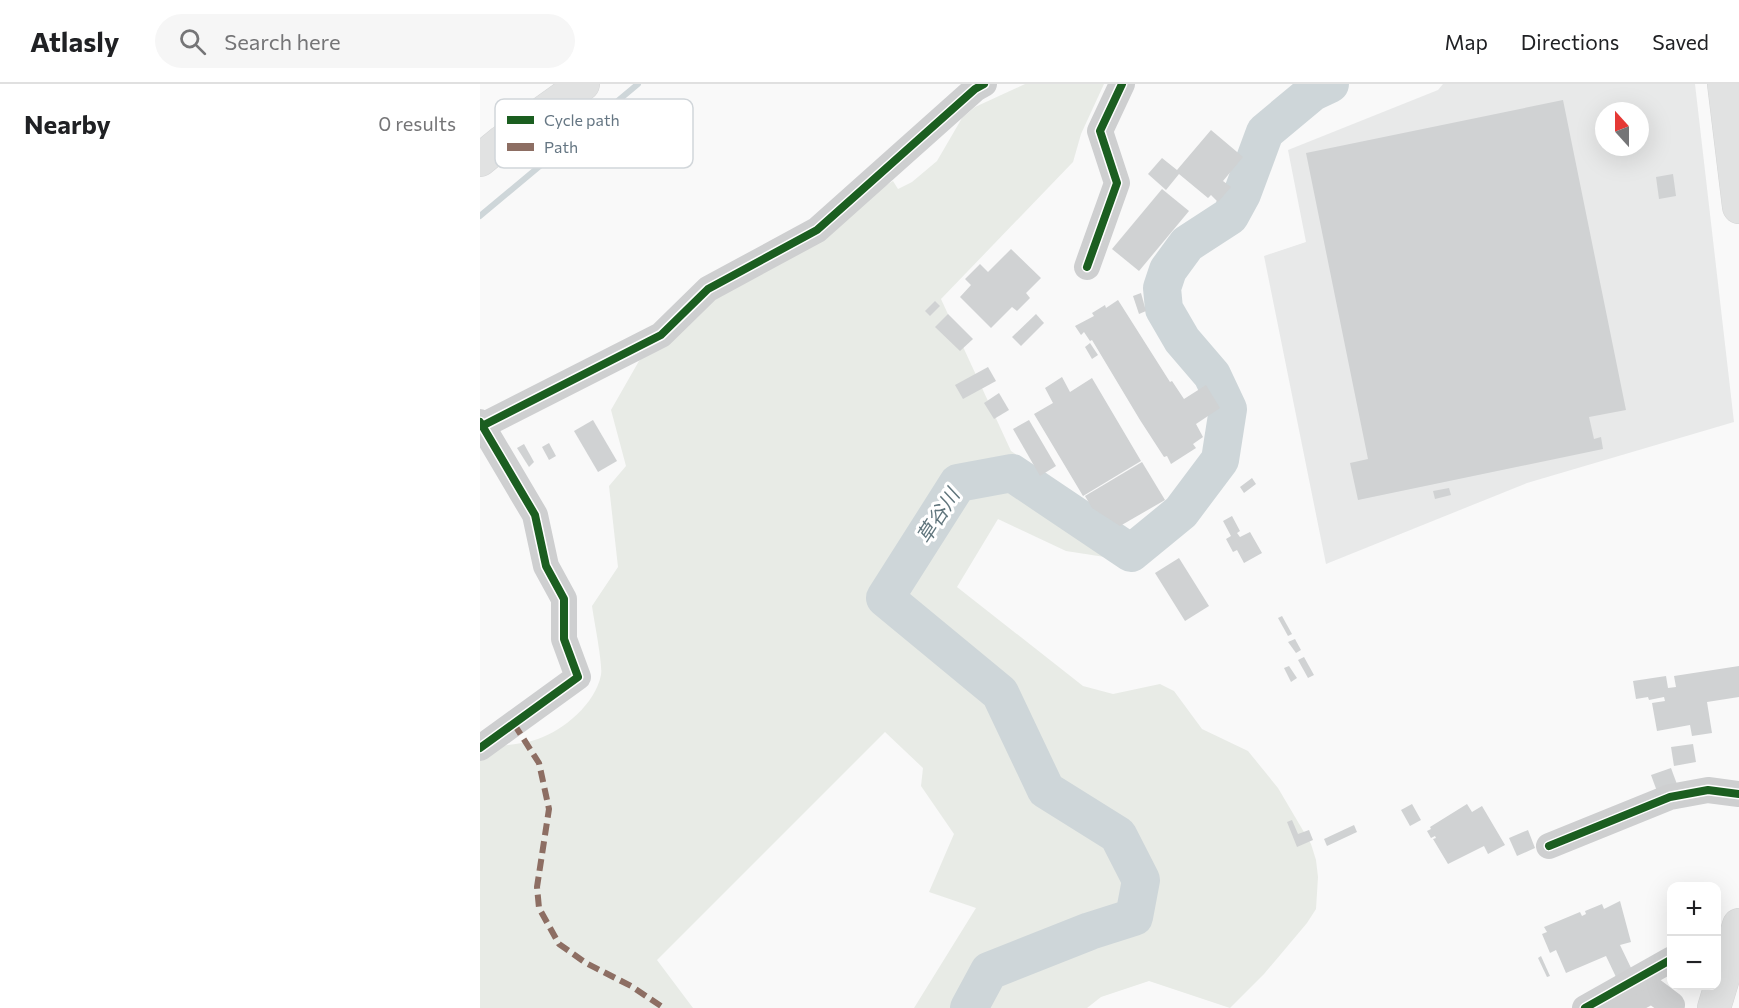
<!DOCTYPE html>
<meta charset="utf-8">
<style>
:root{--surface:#fff;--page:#f6f6f6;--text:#202124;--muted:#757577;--line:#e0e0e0}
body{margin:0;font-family:Commissioner,"Noto Sans JP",sans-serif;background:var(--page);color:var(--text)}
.controls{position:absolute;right:18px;bottom:18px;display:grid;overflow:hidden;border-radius:12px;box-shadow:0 6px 24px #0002}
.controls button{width:54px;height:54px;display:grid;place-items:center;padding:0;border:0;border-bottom:2px solid var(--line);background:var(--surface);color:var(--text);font:30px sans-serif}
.compass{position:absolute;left:1115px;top:18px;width:54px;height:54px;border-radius:50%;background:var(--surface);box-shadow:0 6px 24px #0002;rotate:339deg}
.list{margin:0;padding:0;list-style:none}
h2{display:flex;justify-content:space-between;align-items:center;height:78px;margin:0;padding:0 24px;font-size:26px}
h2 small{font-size:20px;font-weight:400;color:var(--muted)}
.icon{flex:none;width:33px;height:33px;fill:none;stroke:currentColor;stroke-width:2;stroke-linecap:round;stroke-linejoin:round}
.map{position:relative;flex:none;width:1259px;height:924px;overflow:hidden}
header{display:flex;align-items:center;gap:36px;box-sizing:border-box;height:84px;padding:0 30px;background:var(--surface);border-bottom:2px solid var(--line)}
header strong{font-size:28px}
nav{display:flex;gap:33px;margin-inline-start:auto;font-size:21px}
.search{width:420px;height:54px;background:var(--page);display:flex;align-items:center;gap:15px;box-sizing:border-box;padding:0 21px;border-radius:33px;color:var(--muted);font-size:22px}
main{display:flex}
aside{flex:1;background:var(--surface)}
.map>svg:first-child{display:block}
.built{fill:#e8e9e9;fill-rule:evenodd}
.green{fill:#e8ebe6}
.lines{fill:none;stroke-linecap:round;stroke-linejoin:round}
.stream{stroke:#ced6d9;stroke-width:6}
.river{stroke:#ced6d9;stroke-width:38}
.building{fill:#d0d2d3}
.secondary-casing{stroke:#d5d6d7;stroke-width:34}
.trunk-casing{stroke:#d5d6d6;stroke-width:34}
.minor{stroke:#cecfd0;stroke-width:26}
.secondary{stroke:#e1e2e2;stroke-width:33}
.trunk{stroke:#e1e2e2;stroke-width:33}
.quiet{stroke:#8d6e63;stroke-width:6;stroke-dasharray:12 6;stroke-linecap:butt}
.cycleway-casing{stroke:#fff;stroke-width:11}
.cycleway{stroke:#1b5e20;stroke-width:8}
.labels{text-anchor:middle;stroke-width:6;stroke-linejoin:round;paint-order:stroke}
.water-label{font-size:20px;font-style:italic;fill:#60757c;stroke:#fff}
.key{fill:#fff;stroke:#d1d6da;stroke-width:1.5}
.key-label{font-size:16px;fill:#657683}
</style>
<header>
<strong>Atlasly</strong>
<div class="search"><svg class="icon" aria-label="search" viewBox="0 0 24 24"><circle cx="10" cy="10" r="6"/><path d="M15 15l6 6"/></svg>Search here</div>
<nav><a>Map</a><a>Directions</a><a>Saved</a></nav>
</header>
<main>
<aside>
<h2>Nearby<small>0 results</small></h2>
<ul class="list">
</ul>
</aside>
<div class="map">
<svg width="1259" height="924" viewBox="0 0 1259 924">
<rect width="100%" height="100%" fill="#f9f9f9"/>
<path class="built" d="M963 0H1215L1254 338 1047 399 846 480 784 172 826 158 808 66 958 6ZM1124 27H1160V63H1124Z"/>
<path class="green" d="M545 0H624L601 50 593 78 461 215 531 367 674 465 657 478 586 467 518 435 477 503 603 602 633 610 680 600 694 607 722 645 768 667 798 704 831 760 836 776 838 793 836 825 827 839 784 890 750 924 669 897 621 913 607 924H434L496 824 449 808 474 750 441 702 443 684 405 648 177 876 213 924H0V670C18 659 39 662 58 655 84 646 115 620 121 591 123 580 114 537 112 522L138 483 129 402 146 382 131 326 159 277 234 208 413 97 418 105 432 98 457 77 482 34 495 23Z"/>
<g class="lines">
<path class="stream" d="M0 132 158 0"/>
<path class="river" d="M489 924 509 887 610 847 654 833 661 796 638 751 566 706 520 609 405 514 478 399 532 389 651 469 701 428 740 376 748 325 732 291 702 256 684 225 682 204 688 186 707 160 750 132 762 110 785 48 833 8 850 0"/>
</g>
<g class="building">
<path d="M1083 16 1146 326 1109 333 1114 355 1121 353 1123 365 878 416 870 379 888 375 826 69Z"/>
<path d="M731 46 763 73 743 97 751 103 738 118 731 111 728 114 699 90 686 106 668 90 682 74 697 86Z"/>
<path d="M1193 90 1196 112 1179 115 1176 93Z"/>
<path d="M682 105 709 127 659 187 632 165Z"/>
<path d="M531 165 561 194 546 209 550 214 537 227 532 223 511 244 480 213 491 201 485 195 500 180 508 188Z"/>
<path d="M661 209 666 227 659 230 653 212Z"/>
<path d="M638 216 690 298 692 297 704 315 726 301 740 324 716 340 723 353 713 360 716 364 691 380 687 372 684 373 660 336 612 256 610 257 604 248 601 251 595 242 614 232 612 229 625 221 626 224Z"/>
<path d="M455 217 460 222 450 232 445 227Z"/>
<path d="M468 230 493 255 480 267 455 243Z"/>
<path d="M556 230 564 239 541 262 532 253Z"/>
<path d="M610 259 618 271 612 275 605 263Z"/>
<path d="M508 283 516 297 483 315 475 301Z"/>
<path d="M582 293 590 308 612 294 661 377 603 412 554 330 573 319 565 304Z"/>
<path d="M519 309 529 326 514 335 504 319Z"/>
<path d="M113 336 137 377 118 388 94 347Z"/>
<path d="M549 336 576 382 560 392 533 345Z"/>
<path d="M69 359 76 372 69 376 62 363Z"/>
<path d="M44 360 54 378 49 383 37 364Z"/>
<path d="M662 378 685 416 640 442 612 424 605 412Z"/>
<path d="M772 394 776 400 764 409 760 403Z"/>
<path d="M969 404 971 411 955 415 953 407Z"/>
<path d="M752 432 760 447 757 449 760 453 770 448 782 469 764 479 757 466 753 468 746 455 751 452 743 437Z"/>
<path d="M699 474 729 522 705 537 675 489Z"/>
<path d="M802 532 812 550 808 552 798 534Z"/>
<path d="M815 555 821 566 816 569 808 558Z"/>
<path d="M824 573 834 591 828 594 818 576Z"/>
<path d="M809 582 817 594 811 598 804 584Z"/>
<path d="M1259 582V613L1227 618 1232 649 1212 652 1210 641 1177 647 1172 619 1185 617 1184 613 1169 616 1168 613 1156 615 1153 597 1186 592 1188 604 1196 603 1194 592Z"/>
<path d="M1213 660 1216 678 1194 682 1191 663Z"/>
<path d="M1191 684 1198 703 1178 710 1171 691Z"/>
<path d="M932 720 941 736 930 742 921 726Z"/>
<path d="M987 720 992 728 1002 722 1025 761 1008 770 1004 762 968 780 953 755 956 754 955 752 951 754 947 747 951 745 950 743Z"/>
<path d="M812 736 818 750 829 746 833 756 817 763 807 738Z"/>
<path d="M874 741 877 748 847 762 844 755Z"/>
<path d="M1048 746 1055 764 1037 772 1029 754Z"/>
<path d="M1140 817 1151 858 1140 861 1152 886 1136 893 1126 872 1086 889 1076 866 1070 869 1062 850 1067 848 1064 843 1100 828 1102 832 1106 830 1105 827 1122 820 1124 825Z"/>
<path d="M1061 872 1070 892 1067 893 1058 874Z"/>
</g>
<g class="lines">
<g class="secondary-casing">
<path id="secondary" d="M0 76 22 58 103 0"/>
</g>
<g class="trunk-casing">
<g id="trunk">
<path d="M1244 0 1259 123"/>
<path d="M1234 924 1259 841"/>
</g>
</g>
<g class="minor">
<path d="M607 183 637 99 620 47 642 0"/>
<path d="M0 338 55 431 66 482 84 515V555L98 593 0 664"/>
<path d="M2 342 181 251 228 205 337 146 495 5 504 0"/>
<path d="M1069 762 1190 713 1228 706 1259 710"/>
<path d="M1143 922 1172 906 1192 921 1191 924"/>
<path d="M1105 924 1192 875"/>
</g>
<use href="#secondary" class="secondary"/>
<use href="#trunk" class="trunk"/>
<path class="quiet" d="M34 640 59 679 69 725 57 803 59 824 79 860 106 879 151 902 184 924"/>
<g class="cycleway-casing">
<g id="cycleway">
<path d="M607 183 637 99 620 47 642 0"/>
<path d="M0 338 55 431 66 482 84 515V555L98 593 0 664"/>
<path d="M2 342 181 251 228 205 337 146 495 5 504 0"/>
<path d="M1069 762 1190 713 1228 706 1259 710"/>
<path d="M1105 924 1192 875"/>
</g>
</g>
<use href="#cycleway" class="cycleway"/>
</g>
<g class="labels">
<g class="water-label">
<text transform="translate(458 432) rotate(-57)" y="7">草谷川</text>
</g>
</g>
<rect x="15" y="15" width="198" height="69" rx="9" class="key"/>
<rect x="27" y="32" width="27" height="8" fill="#1b5e20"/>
<rect x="27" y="59" width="27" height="8" fill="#8d6e63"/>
<g class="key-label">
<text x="64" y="42">Cycle path</text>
<text x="64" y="69">Path</text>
</g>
</svg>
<div class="controls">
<button>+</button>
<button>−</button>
</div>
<svg class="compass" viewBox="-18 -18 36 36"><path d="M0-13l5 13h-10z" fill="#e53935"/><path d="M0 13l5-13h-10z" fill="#757577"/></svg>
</div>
</main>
